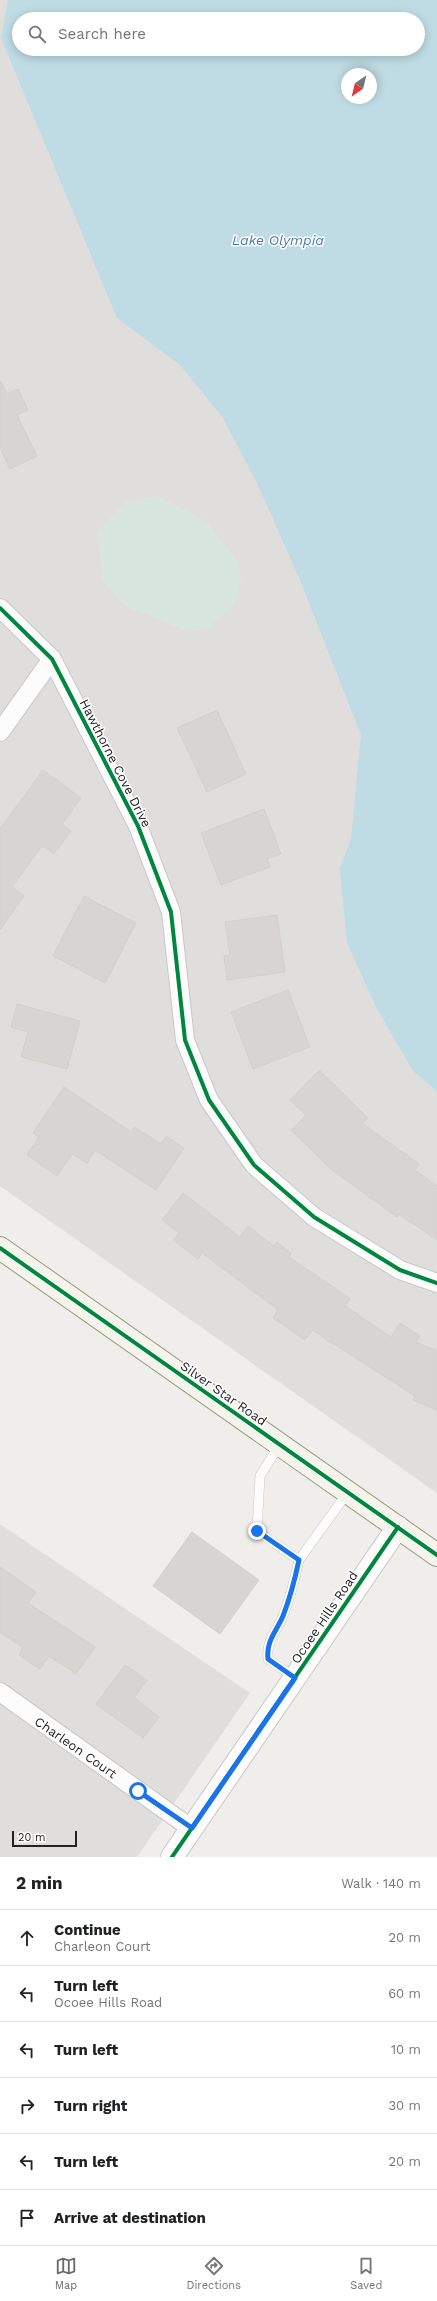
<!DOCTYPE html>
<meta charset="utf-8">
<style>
:root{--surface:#fff;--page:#f2f2f2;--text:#202124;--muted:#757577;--line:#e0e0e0;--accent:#6a6968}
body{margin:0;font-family:"Work Sans",sans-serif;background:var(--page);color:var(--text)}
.compass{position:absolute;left:341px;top:68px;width:36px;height:36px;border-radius:50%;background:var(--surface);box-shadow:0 2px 10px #0003;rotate:215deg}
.scale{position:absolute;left:12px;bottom:10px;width:65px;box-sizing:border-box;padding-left:4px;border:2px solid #222;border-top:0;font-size:11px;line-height:14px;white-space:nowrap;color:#222;-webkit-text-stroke:3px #fff;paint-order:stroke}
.stop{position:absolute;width:12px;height:12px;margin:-9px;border:3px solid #1a73e8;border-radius:50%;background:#fff}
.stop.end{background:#1a73e8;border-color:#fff;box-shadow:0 1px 4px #0008}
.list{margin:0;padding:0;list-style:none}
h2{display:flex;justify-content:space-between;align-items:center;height:52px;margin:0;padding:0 16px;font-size:17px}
h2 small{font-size:13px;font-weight:400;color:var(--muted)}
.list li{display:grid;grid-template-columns:26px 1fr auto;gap:12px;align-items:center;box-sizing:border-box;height:56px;padding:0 16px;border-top:1px solid var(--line)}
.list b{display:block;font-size:15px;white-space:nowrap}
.list p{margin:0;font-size:13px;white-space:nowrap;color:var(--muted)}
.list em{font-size:13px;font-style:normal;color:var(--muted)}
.icon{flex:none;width:22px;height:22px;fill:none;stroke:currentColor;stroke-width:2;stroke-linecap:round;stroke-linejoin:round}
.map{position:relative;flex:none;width:437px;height:1857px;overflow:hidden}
.search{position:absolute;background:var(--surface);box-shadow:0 2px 10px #0003;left:12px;right:12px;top:12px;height:44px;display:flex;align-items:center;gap:10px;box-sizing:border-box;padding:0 14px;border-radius:22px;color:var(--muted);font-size:15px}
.sheet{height:388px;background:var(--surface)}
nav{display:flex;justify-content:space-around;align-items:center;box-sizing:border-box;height:56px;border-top:1px solid var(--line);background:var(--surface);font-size:11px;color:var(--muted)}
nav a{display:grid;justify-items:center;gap:2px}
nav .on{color:var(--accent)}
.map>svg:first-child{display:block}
.residential{fill:#dfdedc;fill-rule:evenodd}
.wetland{fill:#d9e6de}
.water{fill:#bfdbe3;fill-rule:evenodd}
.building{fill:#d7d4d2;stroke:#d3d0cc}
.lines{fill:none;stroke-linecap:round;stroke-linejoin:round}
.service-casing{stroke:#c9c8c7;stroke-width:10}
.minor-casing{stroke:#c9c8c7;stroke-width:20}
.tertiary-casing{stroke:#c9c8c7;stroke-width:24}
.secondary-casing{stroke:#999a82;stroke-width:24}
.service{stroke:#fdfcfc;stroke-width:9}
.minor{stroke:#fdfcfc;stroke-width:18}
.tertiary{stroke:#fdfcfc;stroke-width:22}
.secondary{stroke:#f4f4ed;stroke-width:22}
.cycleway-casing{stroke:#fff;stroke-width:6}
.cycleway{stroke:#00873e;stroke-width:4}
.route{stroke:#1a73e8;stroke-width:5}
.labels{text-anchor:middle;stroke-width:3;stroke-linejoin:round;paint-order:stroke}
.street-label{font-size:13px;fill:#222;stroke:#fff}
.water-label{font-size:14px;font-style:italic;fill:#4a7aab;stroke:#fff}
</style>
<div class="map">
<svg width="437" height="1857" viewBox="0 0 437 1857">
<rect width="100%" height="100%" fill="#f0eeeb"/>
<g class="residential">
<path d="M0 0H437V1493L0 1186ZM19 19H418V49H19ZM347 74H371V98H347Z"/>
<path d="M0 1524 250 1693 137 1857H0Z"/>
</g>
<path class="wetland" d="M157 496 206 521 238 562 241 582 235 604 208 628 189 632 125 606 102 580 98 532 125 502Z"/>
<path class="water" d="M8 0H437V1091L413 1071 376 1007 347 943 340 868 351 839 361 735 300 580 258 485 223 418 180 365 117 318 1 38ZM19 19H418V49H19ZM347 74H371V98H347Z"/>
<g class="building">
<path d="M0 380 7 394 18 389 28 410 17 415 37 456 10 469 0 448Z"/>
<path d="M217 710 246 774 207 792 177 728Z"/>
<path d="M43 770 81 798 62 824 71 831 54 854 42 846 12 887 24 896 0 930V829Z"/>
<path d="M264 809 281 854 267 859 270 867 221 885 201 833Z"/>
<path d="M84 896 136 923 105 983 53 956Z"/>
<path d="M277 915 285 972 227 980 224 956 230 955 225 922Z"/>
<path d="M288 990 310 1047 253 1069 231 1012Z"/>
<path d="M17 1004 80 1021 67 1069 21 1057 28 1032 11 1027Z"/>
<path d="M319 1070 368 1118 362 1123 419 1164 415 1170 437 1186V1240L399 1214 397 1217 332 1170 291 1130 306 1115 290 1100Z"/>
<path d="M64 1087 131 1132 135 1127 161 1144 166 1136 184 1148 156 1190 95 1150 87 1163 72 1154 57 1176 27 1155 39 1137 33 1133Z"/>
<path d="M183 1193 240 1237 248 1226 274 1246 277 1242 291 1253 289 1257 350 1298 345 1306 391 1337 400 1323 420 1336 416 1342 437 1351V1410L413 1400 415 1396 312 1330 305 1340 273 1318 278 1310 202 1253 198 1259 173 1240 179 1233 162 1220Z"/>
<path d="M192 1532 259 1580 220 1634 153 1586Z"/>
<path d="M0 1567 36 1592 28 1603 95 1647 76 1674 49 1656 40 1669 19 1655 23 1648 0 1632Z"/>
<path d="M125 1665 147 1680 134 1698 159 1717 143 1738 96 1704Z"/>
</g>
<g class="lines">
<g class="service-casing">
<g id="service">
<path d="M280 1444 260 1476 257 1531 299 1560 348 1492"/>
<path d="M295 1678 268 1659C266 1641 276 1632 283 1616 290 1598 295 1579 299 1560"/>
</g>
</g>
<g class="minor-casing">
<g id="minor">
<path d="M0 608 52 659 138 826 171 912 185 1040 209 1100 254 1165 314 1217 400 1270 437 1283"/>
<path d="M0 732 52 659"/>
<path d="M0 1692 192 1829"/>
</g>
</g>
<g class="tertiary-casing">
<path id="tertiary" d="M172 1857 398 1527"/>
</g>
<g class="secondary-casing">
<path id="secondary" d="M0 1248 437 1555"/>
</g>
<use href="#service" class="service"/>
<use href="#minor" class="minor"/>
<use href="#tertiary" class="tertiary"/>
<use href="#secondary" class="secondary"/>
<g class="cycleway-casing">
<g id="cycleway">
<path d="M0 608 52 659 138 826 171 912 185 1040 209 1100 254 1165 314 1217 400 1270 437 1283"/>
<path d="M0 1248 437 1555"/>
<path d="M172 1857 398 1527"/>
</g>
</g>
<use href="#cycleway" class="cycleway"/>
</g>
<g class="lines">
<path class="route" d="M138 1791 192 1828 295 1678 268 1659C266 1641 276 1632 283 1616 290 1598 295 1579 299 1560L257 1531"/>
</g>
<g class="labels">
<g class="street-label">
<text transform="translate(116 763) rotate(63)" y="5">Hawthorne Cove Drive</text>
<text transform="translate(224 1393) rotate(35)" y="5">Silver Star Road</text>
<text transform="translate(324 1617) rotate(-56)" y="5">Ocoee Hills Road</text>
<text transform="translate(76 1747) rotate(35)" y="5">Charleon Court</text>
</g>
<g class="water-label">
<text x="278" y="245">Lake Olympia</text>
</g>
</g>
</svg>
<svg class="compass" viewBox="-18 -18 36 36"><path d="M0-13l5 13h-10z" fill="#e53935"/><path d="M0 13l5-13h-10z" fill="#757577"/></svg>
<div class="scale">20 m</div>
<div class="stop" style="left:138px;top:1791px"></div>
<div class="stop end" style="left:257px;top:1531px"></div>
<div class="search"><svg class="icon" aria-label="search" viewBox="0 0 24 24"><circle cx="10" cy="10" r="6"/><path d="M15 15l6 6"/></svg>Search here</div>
</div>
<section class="sheet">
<h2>2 min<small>Walk · 140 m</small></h2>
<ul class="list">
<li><svg class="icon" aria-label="ahead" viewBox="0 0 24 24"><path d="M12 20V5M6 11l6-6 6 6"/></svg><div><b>Continue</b><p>Charleon Court</p></div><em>20 m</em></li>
<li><svg class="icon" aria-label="left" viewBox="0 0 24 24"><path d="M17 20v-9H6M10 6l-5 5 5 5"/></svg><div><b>Turn left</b><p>Ocoee Hills Road</p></div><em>60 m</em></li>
<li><svg class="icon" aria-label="left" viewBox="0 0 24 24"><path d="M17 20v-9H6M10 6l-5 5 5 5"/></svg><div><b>Turn left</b></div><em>10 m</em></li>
<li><svg class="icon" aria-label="right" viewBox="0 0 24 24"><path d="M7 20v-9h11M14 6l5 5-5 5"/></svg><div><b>Turn right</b></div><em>30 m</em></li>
<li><svg class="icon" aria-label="left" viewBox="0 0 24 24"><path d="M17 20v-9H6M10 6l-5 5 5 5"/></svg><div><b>Turn left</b></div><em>20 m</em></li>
<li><svg class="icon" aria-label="arrive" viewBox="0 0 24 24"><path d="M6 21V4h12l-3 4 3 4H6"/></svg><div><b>Arrive at destination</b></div></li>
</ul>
</section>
<nav>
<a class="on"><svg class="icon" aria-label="map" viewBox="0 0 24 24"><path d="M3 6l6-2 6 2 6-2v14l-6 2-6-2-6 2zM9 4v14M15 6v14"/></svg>Map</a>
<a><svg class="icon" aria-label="directions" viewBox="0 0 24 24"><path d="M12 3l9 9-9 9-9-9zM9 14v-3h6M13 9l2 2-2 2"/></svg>Directions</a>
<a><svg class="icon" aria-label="saved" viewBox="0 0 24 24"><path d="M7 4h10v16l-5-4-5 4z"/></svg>Saved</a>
</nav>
